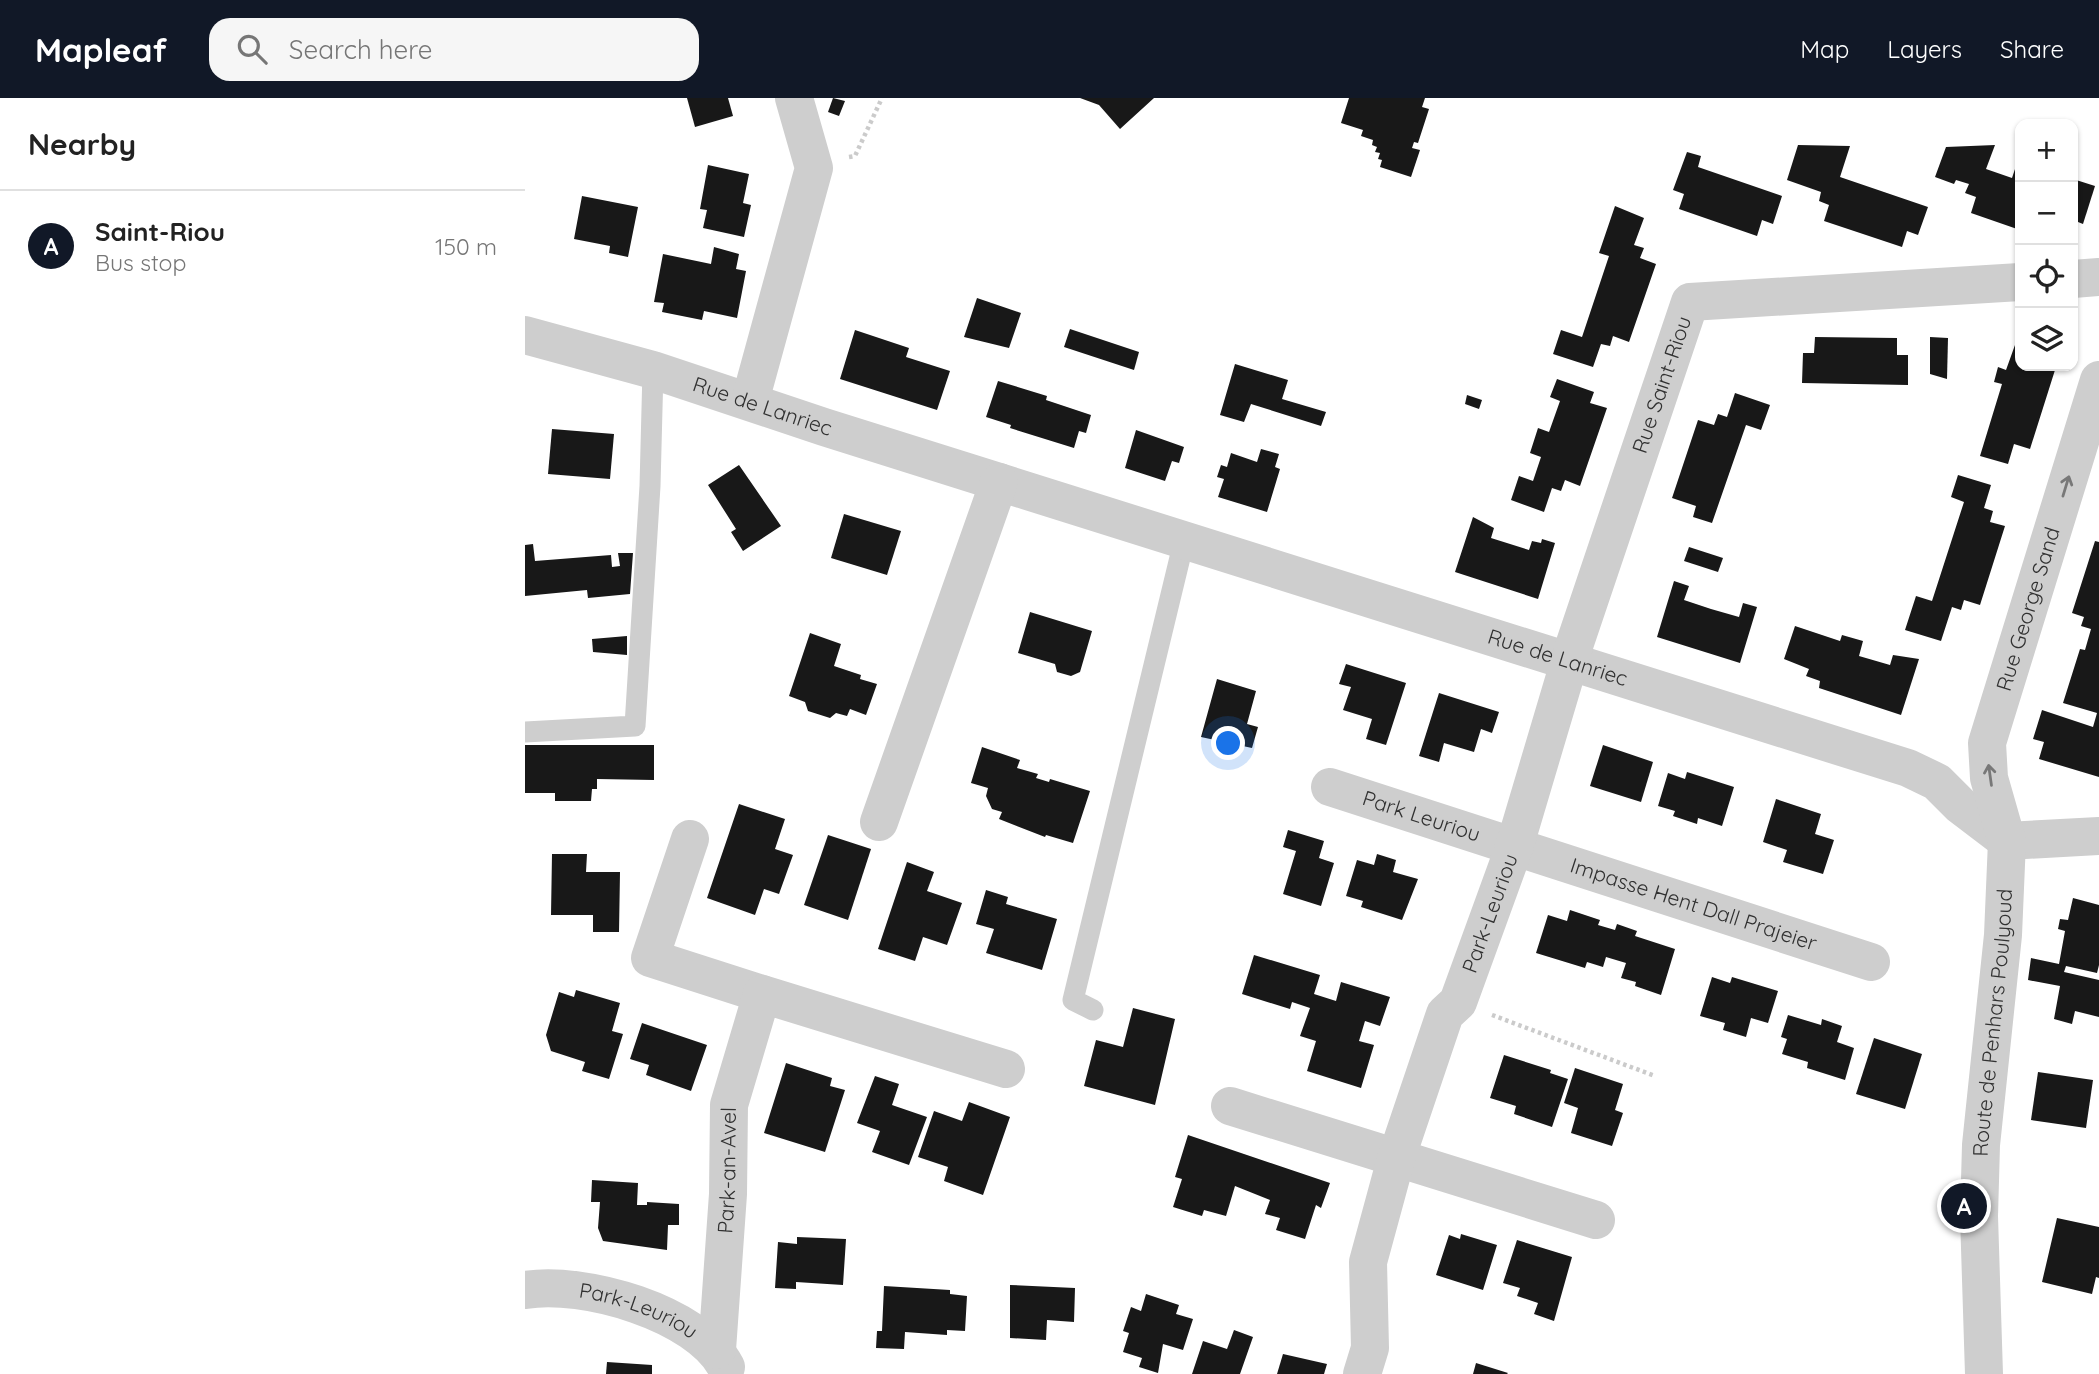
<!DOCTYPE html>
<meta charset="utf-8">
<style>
:root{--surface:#fff;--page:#f6f6f6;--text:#222;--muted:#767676;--line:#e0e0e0;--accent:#111827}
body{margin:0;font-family:Quicksand,sans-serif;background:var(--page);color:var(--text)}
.controls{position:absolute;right:21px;top:21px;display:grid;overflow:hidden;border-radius:14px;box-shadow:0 2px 5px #0004}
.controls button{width:63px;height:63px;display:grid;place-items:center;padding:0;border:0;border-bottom:2px solid var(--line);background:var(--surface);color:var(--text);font:35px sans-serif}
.you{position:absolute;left:704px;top:646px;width:24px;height:24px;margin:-18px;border:5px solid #fff;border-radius:50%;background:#1a73e8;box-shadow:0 0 0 10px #1a73e833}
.badge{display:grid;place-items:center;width:46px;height:46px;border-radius:50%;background:var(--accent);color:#fff;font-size:23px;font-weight:700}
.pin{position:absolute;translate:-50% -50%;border:4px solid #fff;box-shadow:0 2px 7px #0006}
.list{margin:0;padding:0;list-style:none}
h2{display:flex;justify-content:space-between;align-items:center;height:91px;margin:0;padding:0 28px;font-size:30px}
h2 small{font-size:23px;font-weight:400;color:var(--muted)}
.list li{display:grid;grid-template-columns:46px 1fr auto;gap:21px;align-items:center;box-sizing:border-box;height:112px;padding:0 28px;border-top:2px solid var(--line)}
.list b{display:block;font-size:26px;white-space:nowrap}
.list p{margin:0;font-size:23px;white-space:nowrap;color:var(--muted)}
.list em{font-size:23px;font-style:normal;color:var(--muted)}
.icon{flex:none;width:38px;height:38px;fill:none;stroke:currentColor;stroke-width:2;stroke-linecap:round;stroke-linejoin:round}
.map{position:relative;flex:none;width:1574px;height:1276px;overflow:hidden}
header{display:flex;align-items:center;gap:42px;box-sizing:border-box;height:98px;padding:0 35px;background:var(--accent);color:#fff}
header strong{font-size:33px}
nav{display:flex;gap:38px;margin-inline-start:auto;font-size:24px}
.search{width:490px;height:63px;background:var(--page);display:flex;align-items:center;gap:18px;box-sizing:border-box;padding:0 24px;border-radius:21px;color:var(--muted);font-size:26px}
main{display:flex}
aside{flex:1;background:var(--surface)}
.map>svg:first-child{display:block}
.building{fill:#181818}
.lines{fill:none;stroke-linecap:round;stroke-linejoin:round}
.path{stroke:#cbcbcb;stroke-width:4.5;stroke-dasharray:3.5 3.5;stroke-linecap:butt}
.service{stroke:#cecece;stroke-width:21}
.minor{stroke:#cecece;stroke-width:38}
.oneway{stroke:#787878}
.labels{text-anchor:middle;stroke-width:7;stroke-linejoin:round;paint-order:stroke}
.street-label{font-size:21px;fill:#313131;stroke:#fff}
</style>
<header>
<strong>Mapleaf</strong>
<div class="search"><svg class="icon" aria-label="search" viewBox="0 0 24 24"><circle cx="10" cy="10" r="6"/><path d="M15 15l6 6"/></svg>Search here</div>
<nav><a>Map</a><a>Layers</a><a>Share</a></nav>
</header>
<main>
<aside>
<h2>Nearby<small></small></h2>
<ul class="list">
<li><span class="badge">A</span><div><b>Saint-Riou</b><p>Bus stop</p></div><em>150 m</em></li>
</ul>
</aside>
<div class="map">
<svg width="1574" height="1276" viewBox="0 0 1574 1276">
<rect width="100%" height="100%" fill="#fff"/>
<g class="building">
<path d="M162 0H203L208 18 170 29Z"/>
<path d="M308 0 320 3 314 18 303 14Z"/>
<path d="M555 0H629L595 31 574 7Z"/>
<path d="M824 0H900L897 9 904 11 893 45 889 44 887 50 895 52 886 79 855 69 857 62 853 61 855 55 850 54 852 49 847 47 848 42 836 38 838 32 816 25Z"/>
<path d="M1273 47 1325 48 1315 79 1403 109 1393 137 1382 133 1377 149 1299 123 1304 107 1294 103 1296 94 1262 82Z"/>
<path d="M1470 47 1461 71 1487 80 1491 68 1495 69V132L1446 115 1451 99 1440 95 1444 86 1431 82 1429 86 1410 79 1421 49Z"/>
<path d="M1162 54 1176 58 1173 69 1257 98 1248 126 1237 122 1232 138 1154 111 1159 96 1148 92Z"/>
<path d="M183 67 224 76 218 105 226 107 219 139 178 130 182 112 175 111Z"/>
<path d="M1548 81 1570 88 1558 126 1548 122Z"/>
<path d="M57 98 113 109 103 159 84 155 85 148 49 141Z"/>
<path d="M1090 108 1119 120 1109 147 1119 150 1115 160 1131 166 1104 244 1088 238 1085 248 1076 246 1068 269 1028 256 1036 232 1057 239 1084 158 1074 155Z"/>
<path d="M189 149 214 156 211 171 221 173 212 220 179 213 177 222 137 214 139 205 129 204 138 156 186 166Z"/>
<path d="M452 200 496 215 484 250 439 239Z"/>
<path d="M545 231 614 254 609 272 539 249Z"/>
<path d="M330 232 384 250 381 259 425 273 412 312 315 281Z"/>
<path d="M1290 239 1372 240V257H1383V287L1277 285 1278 255H1289Z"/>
<path d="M1405 239 1423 240 1422 281 1405 276Z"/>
<path d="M1490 247 1495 249V268H1517L1530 272 1505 351 1489 346 1483 366 1455 358 1477 286 1469 284 1473 269 1481 272Z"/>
<path d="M710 266 763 282 757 301 801 314 796 328 726 306 719 324 695 317Z"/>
<path d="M1032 281 1069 294 1065 305 1082 310 1055 388 1040 382 1036 393 1027 390 1019 414 986 402 994 378 1008 383 1016 359 1005 355 1013 330 1024 334 1035 303 1025 299Z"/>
<path d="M473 283 522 298 521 302 566 317 561 335 554 333 549 350 485 330 486 327 461 319Z"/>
<path d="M1210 295 1245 307 1236 332 1221 327 1187 425 1168 419 1171 408 1147 400 1173 322 1189 327 1193 316 1202 319Z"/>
<path d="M942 297 957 302 954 311 940 306Z"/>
<path d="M27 331 89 336 85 381 23 376Z"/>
<path d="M611 332 659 349 654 365 647 363 640 383 600 370Z"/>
<path d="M736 351 754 356 750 369 755 371 742 414 693 399 699 381 692 379 696 367 702 369 706 355 732 364Z"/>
<path d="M214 367 256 428 218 453 206 434 211 431 183 387Z"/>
<path d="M1433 377 1466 387 1459 410 1468 413 1465 424 1480 428 1455 507 1439 502 1436 512 1427 509 1416 543 1380 532 1391 498 1407 503 1439 404 1426 399Z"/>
<path d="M319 416 376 433 362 477 306 460Z"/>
<path d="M948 419 969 430 966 440 1004 452 1007 443 1016 445 1017 441 1030 445 1013 501 930 474Z"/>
<path d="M1570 443 1574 444V679L1514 661 1519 644 1508 641 1517 612 1568 629 1572 615 1538 605 1555 551 1560 552 1566 531 1556 528 1559 519 1547 515Z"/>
<path d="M8 446 10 463 86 457 87 469 95 468 93 455H108L105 496 63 500 62 492 0 498V447Z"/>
<path d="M1164 449 1198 460 1193 474 1159 463Z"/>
<path d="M1149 483 1164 488 1159 502 1186 511 1214 519 1218 505 1232 509 1215 565 1132 539Z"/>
<path d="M505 514 567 533 555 574 546 578 532 574 530 566 493 555Z"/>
<path d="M1270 528 1315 543 1317 537 1338 543 1334 558 1365 567 1368 557 1394 561 1376 617 1294 590 1295 583 1281 578 1284 571 1259 561Z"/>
<path d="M285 535 316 546 309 568 336 577 335 581 352 586 341 617 325 611 322 618 311 615 305 620 283 613 280 604 264 598Z"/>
<path d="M102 538V557L68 554 67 541Z"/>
<path d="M821 566 881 585 861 647 841 641 847 621 818 612 826 589 814 586Z"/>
<path d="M692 581 731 593 722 626 733 629 727 650 676 639Z"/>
<path d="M914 595 974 614 967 635 956 631 949 654 919 645 914 664 894 658Z"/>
<path d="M0 647H129V682L72 681V691H67L66 703H30V695H0Z"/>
<path d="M1078 647 1128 664 1116 704 1065 688Z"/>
<path d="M457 649 495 662 492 670 513 676 511 680 524 684 525 681 565 693 548 745 521 737 520 739 474 721 477 714 467 711 461 698 463 690 446 685Z"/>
<path d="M1162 674 1209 689 1197 728 1173 720 1172 726 1148 718 1150 713 1133 708 1143 675 1160 681Z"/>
<path d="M1251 701 1296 716 1290 736 1309 742 1298 776 1258 764 1262 752 1238 744Z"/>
<path d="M214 706 260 721 250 751 268 757 254 796 239 791 230 817 182 800Z"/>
<path d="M763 732 799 743 794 760 809 765 796 808 758 796 771 753 758 749Z"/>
<path d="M303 737 346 751 323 822 279 807Z"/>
<path d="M27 756H62L61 774H95L94 834H68V817H26Z"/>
<path d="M852 756 871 762 868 774 893 781 877 822 836 809 838 803 821 798 832 762 849 767Z"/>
<path d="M382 764 409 774 402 793 437 805 422 847 398 839 390 863 353 851Z"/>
<path d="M461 792 483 799 481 806 532 821 517 872 461 855 469 831 451 826Z"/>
<path d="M1548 800 1574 807V867L1572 875 1541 868 1539 874 1574 882V919L1550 913 1547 926 1529 921 1535 888 1503 882 1506 860 1534 866 1540 833 1533 831 1535 821 1543 822Z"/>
<path d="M1045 812 1075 822 1073 827 1090 832 1092 826 1112 833 1110 838 1150 851 1136 897 1110 888 1111 884 1096 880 1101 865 1081 859 1078 869 1062 864 1060 870 1011 855 1023 817 1042 823Z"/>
<path d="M729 857 795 877 789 896 811 903 816 884 865 899 855 928 840 923 834 943 849 947 836 990 782 973 791 943 775 938 785 910 767 904 765 911 717 896Z"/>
<path d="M1187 879 1205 885 1207 879 1253 893 1243 925 1226 920 1221 939 1198 932 1200 925 1175 918Z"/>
<path d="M51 892 95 905 87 933 98 936 84 981 57 973 60 964 26 953 21 937 34 894 49 899Z"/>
<path d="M608 910 650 921 630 1007 559 988 571 942 598 949Z"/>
<path d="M1263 917 1296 927 1297 921 1317 928 1312 944 1329 950 1320 982 1282 970 1283 964 1257 956 1262 941 1256 939Z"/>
<path d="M117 925 182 947 166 993 121 977 124 967 105 961Z"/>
<path d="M1349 940 1397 956 1380 1011 1331 996Z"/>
<path d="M979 957 1026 972 1025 975 1043 981 1027 1029 989 1016 991 1008 965 1000Z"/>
<path d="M261 965 307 980 305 988 320 992 300 1054 239 1035Z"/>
<path d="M1050 970 1098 986 1090 1012 1098 1015 1087 1048 1046 1035 1053 1010 1039 1005Z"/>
<path d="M1513 974 1568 982 1561 1030 1506 1022Z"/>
<path d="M350 978 374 986 367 1007 402 1019 384 1067 347 1054 355 1033 332 1025Z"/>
<path d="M444 1004 485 1019 458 1097 419 1083 423 1069 393 1059 409 1013 437 1023Z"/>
<path d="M663 1037 805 1085 796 1110 791 1107 780 1141 751 1132 755 1120 740 1116 745 1102 710 1088 701 1118 679 1112 677 1118 648 1109 657 1081 650 1079Z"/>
<path d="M67 1082 113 1085 112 1107H122V1104L154 1106V1127H143L142 1152 78 1143 73 1130 75 1104H66Z"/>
<path d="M1532 1120 1574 1129V1180L1571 1179 1567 1196 1517 1184Z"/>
<path d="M936 1136 972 1147 958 1192 911 1177 924 1137 935 1141Z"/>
<path d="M272 1139 321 1141 318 1187 271 1184V1191L250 1190 253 1144 272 1146Z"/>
<path d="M992 1142 1047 1159 1029 1223 1009 1216 1013 1205 992 1198 995 1190 978 1185Z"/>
<path d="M485 1187 550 1190 549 1224 522 1222 521 1242 485 1240Z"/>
<path d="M359 1188 425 1192V1196L442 1198 440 1233 422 1232V1237L380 1234 379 1251 351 1250 352 1233H357Z"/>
<path d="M621 1196 654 1207 651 1216 668 1221 658 1252 638 1246 633 1275 614 1269 617 1260 598 1254 604 1235 598 1233 606 1209 616 1213Z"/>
<path d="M709 1232 728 1239 715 1276H667L678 1243 702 1251Z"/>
<path d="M758 1256 802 1266 799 1276H752Z"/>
<path d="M82 1264 127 1267V1276H81Z"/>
<path d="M951 1265 983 1275 982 1276H948Z"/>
</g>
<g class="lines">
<g class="path">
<path d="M324 59 330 58 357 0"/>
<path d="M967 917 1130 978"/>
</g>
<g class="service">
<path d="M0 634 110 628 125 388 128 272"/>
<path d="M568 912 548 902 659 443"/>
</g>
<g class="minor">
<path d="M1548 181 1574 179"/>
<path id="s1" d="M0 237 128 272 299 329 1383 670 1412 684 1436 708 1482 743 1574 738"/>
<path d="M225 303 289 70 269 0"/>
<path id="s2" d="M805 689 1346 864"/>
<path d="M354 724 474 384"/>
<path d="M165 741 125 860 237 896"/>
<path d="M705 1008 1071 1122"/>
<path id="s3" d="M0 1192C58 1182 173 1215 201 1269"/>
<path id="s4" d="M192 1252 203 1096 204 1007 237 896 481 971"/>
<path id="s5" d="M837 1276 845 1250 843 1164 871 1061 920 916 933 904 989 750 1050 545 1165 204 1495 184"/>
<path id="s6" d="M1459 1276 1454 1118 1456 1047 1478 837 1482 743 1464 680 1462 645 1574 282"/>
</g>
</g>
<defs><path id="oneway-shaft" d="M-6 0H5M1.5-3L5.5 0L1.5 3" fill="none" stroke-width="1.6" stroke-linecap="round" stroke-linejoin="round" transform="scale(1.75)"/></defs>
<g class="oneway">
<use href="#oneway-shaft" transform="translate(1541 388) rotate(-73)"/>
<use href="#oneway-shaft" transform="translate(1465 677) rotate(-98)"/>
</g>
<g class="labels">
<g class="street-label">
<text dy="7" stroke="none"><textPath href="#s5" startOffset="1041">Rue Saint-Riou</textPath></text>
<text dy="7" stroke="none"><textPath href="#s1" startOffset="248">Rue de Lanriec</textPath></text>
<text dy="7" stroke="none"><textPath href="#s6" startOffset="775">Rue George Sand</textPath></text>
<text dy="7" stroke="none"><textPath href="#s1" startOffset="1082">Rue de Lanriec</textPath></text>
<text dy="7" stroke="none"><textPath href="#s2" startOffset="96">Park Leuriou</textPath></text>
<text dy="7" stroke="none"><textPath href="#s2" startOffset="382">Impasse Hent Dall Prajeier</textPath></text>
<text dy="7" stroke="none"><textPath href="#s5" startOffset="485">Park-Leuriou</textPath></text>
<text dy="7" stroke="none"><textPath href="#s6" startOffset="352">Route de Penhars Poulyoud</textPath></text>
<text dy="7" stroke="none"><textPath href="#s4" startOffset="180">Park-an-Avel</textPath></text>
<text dy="7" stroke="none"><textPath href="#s3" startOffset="117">Park-Leuriou</textPath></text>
</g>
</g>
</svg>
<div class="controls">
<button>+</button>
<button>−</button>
<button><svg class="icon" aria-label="locate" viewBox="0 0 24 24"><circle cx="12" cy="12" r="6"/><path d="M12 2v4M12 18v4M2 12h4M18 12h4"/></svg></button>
<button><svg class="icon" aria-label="layers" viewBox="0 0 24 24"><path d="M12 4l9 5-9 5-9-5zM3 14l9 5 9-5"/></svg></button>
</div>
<div class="you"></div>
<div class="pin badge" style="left:1439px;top:1108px">A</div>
</div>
</main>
